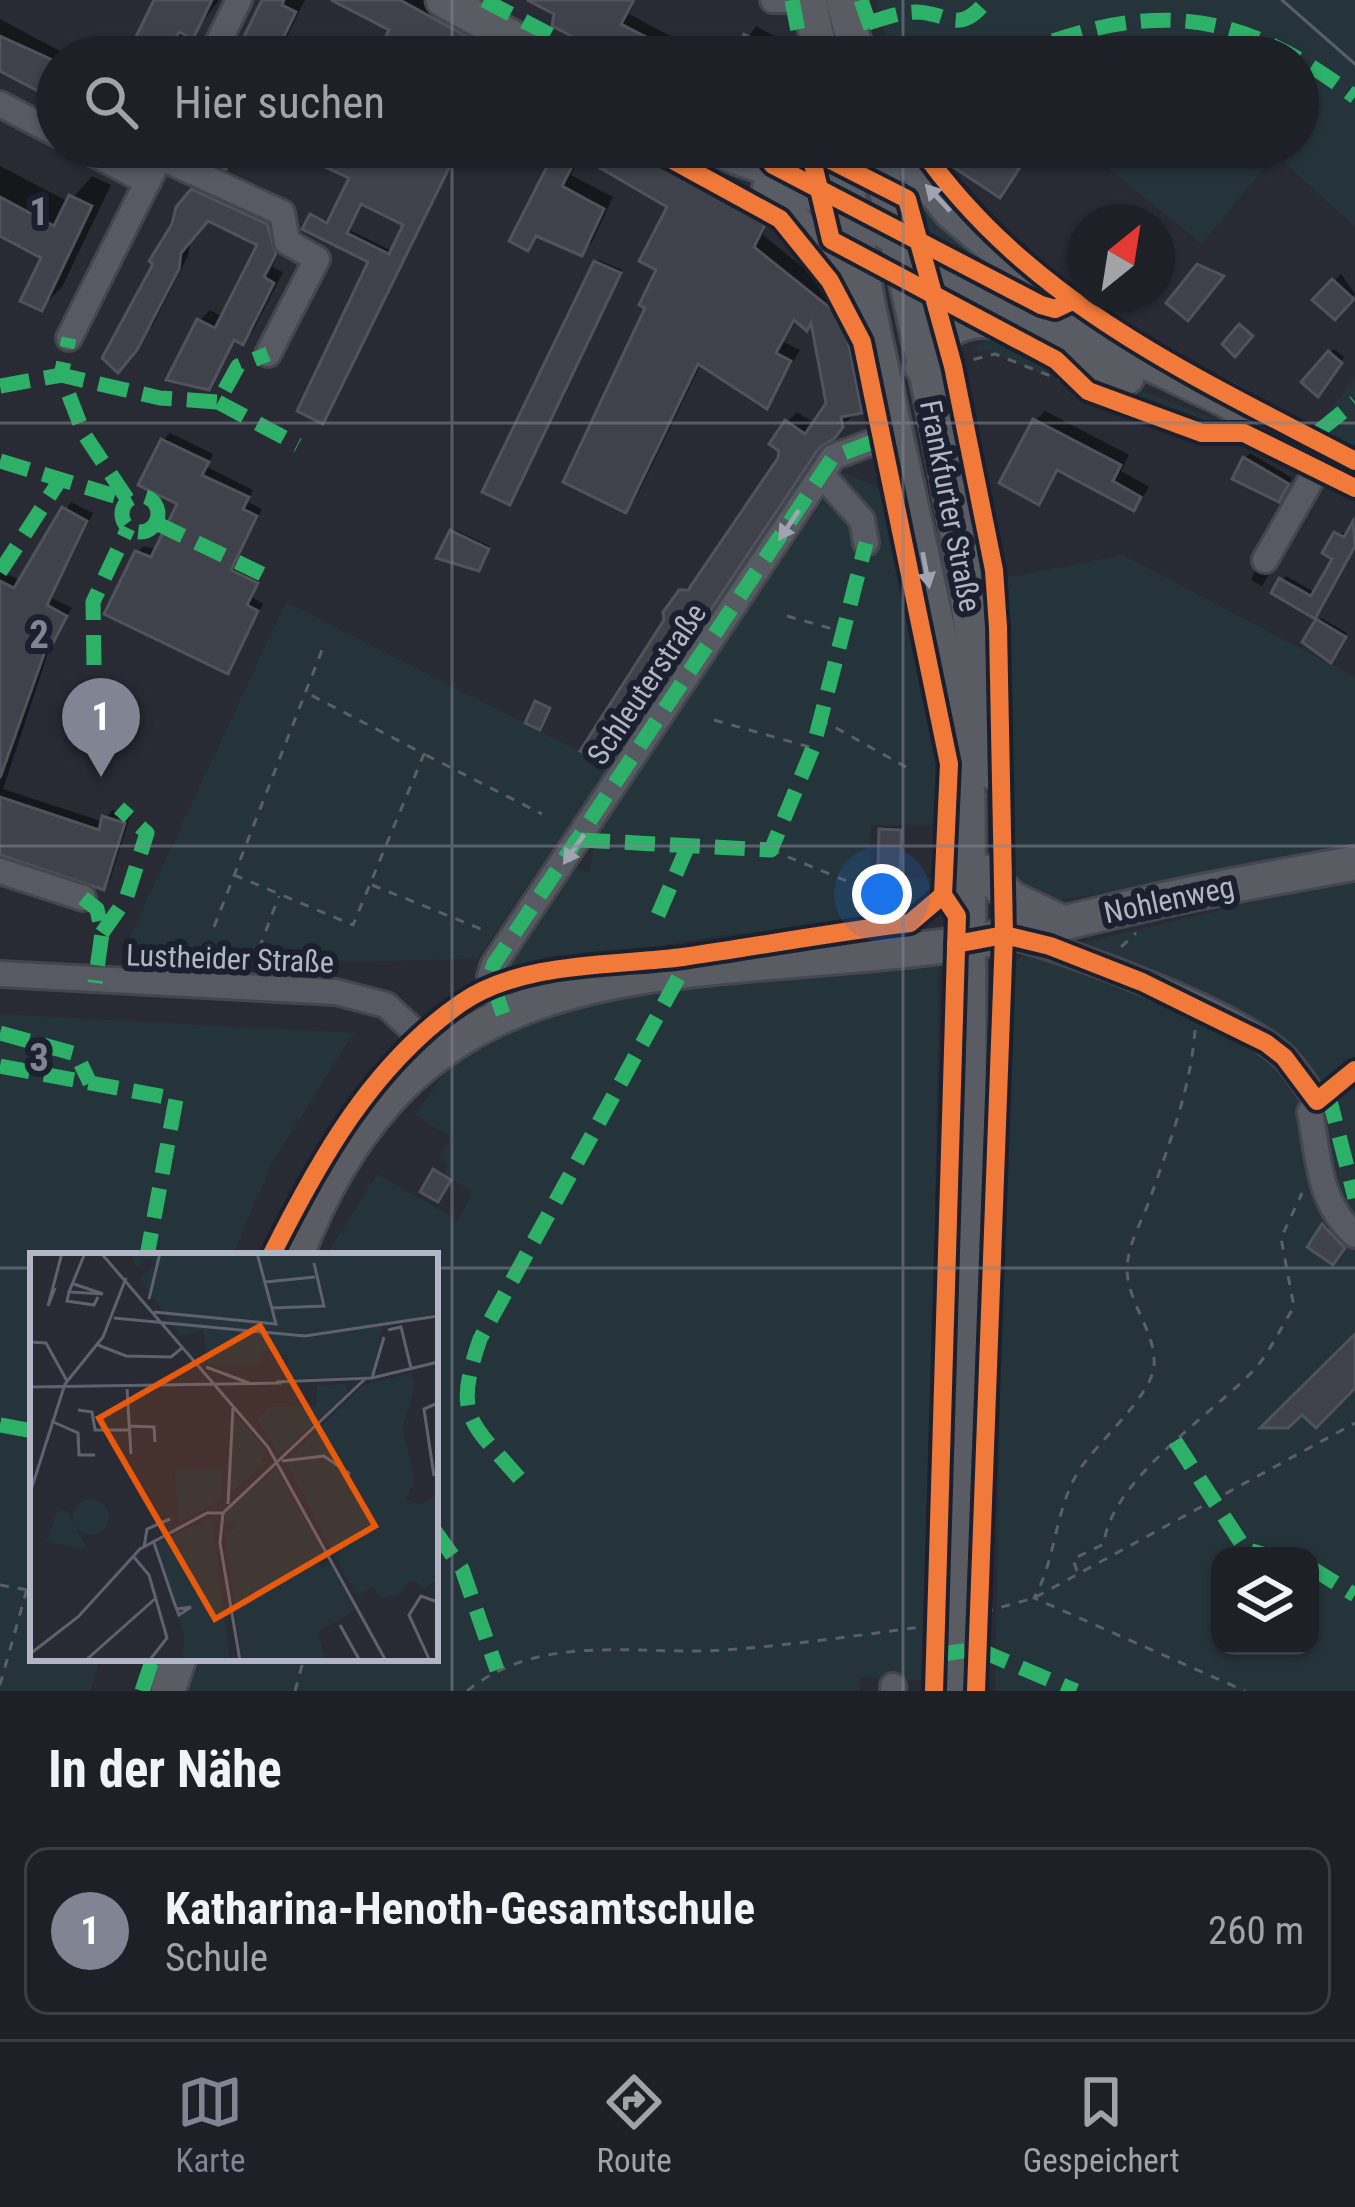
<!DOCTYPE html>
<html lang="de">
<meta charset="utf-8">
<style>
:root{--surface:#1e2027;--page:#2b2d33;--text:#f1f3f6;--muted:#a1a3a7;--line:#3c3e44;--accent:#818593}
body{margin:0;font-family:"Roboto Condensed",sans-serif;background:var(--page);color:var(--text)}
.controls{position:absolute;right:36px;bottom:36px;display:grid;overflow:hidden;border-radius:24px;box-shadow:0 3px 9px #0004}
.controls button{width:108px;height:108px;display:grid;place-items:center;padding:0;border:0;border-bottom:3px solid var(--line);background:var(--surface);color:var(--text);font:60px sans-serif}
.compass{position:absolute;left:1067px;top:204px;width:108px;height:108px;border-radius:50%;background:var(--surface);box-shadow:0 3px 9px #0004;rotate:30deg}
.you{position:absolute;left:882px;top:894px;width:42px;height:42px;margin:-30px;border:9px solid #fff;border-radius:50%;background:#1a73e8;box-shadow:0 0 0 18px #1a73e833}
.badge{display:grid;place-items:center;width:78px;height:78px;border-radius:50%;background:var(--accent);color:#fff;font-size:39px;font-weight:700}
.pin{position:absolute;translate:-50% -99px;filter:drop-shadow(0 3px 6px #0008)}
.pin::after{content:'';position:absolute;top:63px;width:42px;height:36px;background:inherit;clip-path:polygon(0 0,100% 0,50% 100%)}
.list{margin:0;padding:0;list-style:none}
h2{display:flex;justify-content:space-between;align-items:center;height:156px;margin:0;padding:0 48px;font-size:51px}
h2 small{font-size:39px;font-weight:400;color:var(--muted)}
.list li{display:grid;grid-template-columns:78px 1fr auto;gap:36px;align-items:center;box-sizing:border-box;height:168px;margin:0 24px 24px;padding:0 24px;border:3px solid var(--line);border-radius:24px}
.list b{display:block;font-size:45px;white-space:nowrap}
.list p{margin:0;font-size:39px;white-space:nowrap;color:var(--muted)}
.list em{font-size:39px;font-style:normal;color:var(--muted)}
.icon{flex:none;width:66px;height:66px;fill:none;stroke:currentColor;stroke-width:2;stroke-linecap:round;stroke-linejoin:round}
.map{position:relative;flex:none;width:1355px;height:1691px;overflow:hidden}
.search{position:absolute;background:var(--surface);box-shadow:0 3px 9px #0004;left:36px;right:36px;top:36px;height:132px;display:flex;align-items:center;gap:30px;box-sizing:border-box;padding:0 42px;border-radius:66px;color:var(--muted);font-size:45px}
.sheet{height:348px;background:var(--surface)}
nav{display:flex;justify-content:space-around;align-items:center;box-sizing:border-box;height:168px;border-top:3px solid var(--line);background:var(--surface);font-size:33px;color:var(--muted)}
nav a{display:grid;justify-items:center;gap:6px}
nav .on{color:var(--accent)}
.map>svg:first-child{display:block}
.green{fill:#25333a;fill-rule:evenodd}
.shadow{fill:#0007;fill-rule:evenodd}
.building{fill:#3f424a;stroke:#50525c;stroke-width:3;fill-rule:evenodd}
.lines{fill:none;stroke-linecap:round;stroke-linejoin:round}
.minor-casing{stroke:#44464d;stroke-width:30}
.major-casing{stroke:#454851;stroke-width:39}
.path{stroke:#5b5e66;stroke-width:3;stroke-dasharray:9 9;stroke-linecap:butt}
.minor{stroke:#575a63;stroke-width:24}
.major{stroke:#5a5c64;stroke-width:33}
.tram{stroke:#5b5e66;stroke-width:3}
.quiet{stroke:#2db169;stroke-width:15;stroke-dasharray:30 15;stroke-linecap:butt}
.cycleway-casing{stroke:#1b202f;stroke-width:26}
.cycleway{stroke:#f17a3a;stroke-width:18}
.oneway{fill:#a0a3b2}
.oneway2{fill:#9fa3b2}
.grid{fill:none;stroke:#818593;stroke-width:3;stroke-opacity:0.55}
.labels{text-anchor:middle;stroke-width:12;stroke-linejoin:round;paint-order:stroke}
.street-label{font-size:30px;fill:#b1b5c6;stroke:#1b202f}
.inset-road{fill:none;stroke:#5f626e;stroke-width:3}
.view{fill:#e8590c;fill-opacity:0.15;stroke:#e8590c;stroke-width:6}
.inset-edge{fill:none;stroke:#b1b5c6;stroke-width:6}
.grid-label{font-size:39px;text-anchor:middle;font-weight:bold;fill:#818593;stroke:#1b202f;stroke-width:12;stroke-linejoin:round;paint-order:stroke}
</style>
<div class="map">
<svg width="1355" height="1691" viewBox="0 0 1355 1691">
<rect width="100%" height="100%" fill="#282b34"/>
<g class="green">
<path d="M877 0H1355V227L1275 154 1202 244 1082 147H1298V57H903L889 54Z"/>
<path d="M920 193 1013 280 931 243Z"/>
<path d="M994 334 1048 359 1049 378 992 351H970Z"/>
<path d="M1099 373 1228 425 1198 428 1087 385Z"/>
<path d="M1355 377V446L1317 427Z"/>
<path d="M843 472 886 491 935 730 942 825H871L869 876 942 879 923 910 909 918 717 936 512 971 509 960 568 865 589 873 597 832Z"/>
<path d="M1123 555 1355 677V851L1041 903 1011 880V690L999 579Z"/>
<path d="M286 602 609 766 477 959 332 962 122 953Z"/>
<path d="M1355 878V1691H995L1007 972 1019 958 1044 952ZM1220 1556H1310V1646H1220Z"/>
<path d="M939 964 928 1681 861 1677 860 1691H184L197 1658H435V1256H326L377 1174 458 1220 473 1192 443 1175 448 1165 439 1159 451 1137 415 1115 454 1059 546 1012 609 989Z"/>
<path d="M0 1014 354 1033 273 1161 232 1256H33V1658H100L91 1691H0Z"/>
</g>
<g class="shadow">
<path d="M164 0H219L192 36 186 32 173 57H129Z"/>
<path d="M266 0H305L277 57H238Z"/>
<path d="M332 0H427L535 57H402L409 44 393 29Z"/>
<path d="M533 0H636L629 14 710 57H617Z"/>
<path d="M0 19 71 57H57V98L0 68Z"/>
<path d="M756 26 785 42 778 57H735Z"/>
<path d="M324 147H459L325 418 372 260 312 216 331 221 353 177ZM361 201 407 224 394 252 347 229Z"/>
<path d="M560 147H662L774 206 763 235 854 309 871 400 824 442 607 762 681 592 698 580 781 459 787 422 797 412 816 424 829 403 814 320 797 319 784 342 800 350 767 405 702 362 636 498 626 509 649 307 671 206 581 154 571 175 613 197 592 242 581 252 539 234 527 248Z"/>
<path d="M953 147H1024L1032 152 999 194Z"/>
<path d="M0 166 69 202 92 176 111 185 62 287 41 308 45 257 0 233Z"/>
<path d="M204 181 277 214 285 241 272 267 283 272 253 331 243 341 237 338 208 386 200 321 210 310 224 318 261 243 209 218 191 240 188 256 154 323 128 359 178 208Z"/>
<path d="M599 260 622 270 512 499 596 262Z"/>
<path d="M1341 274 1355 294 1334 316 1317 300Z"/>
<path d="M1334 349 1344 357 1322 389 1305 382Z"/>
<path d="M1045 411 1129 455 1121 471 1149 487 1143 497 1133 507 1060 469 1038 501 1035 421Z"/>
<path d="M170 433 213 454 207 467 253 490 248 502 262 509 235 563 262 576 252 597 263 604 227 670 137 553 144 546 158 550 181 503 163 440Z"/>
<path d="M1250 453 1292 478 1283 494 1245 458Z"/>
<path d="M71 502 93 513 52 598 72 608 52 641 3 789 104 822 112 810 130 816 110 880 103 887 0 853V570L21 581Z"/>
<path d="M1355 523V543L1319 611 1282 580 1286 576 1316 593 1336 558 1326 552 1337 533H1349Z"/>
<path d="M455 530 490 546 481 565 453 532Z"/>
<path d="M1256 568 1270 573 1262 586 1251 580Z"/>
<path d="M1321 618 1347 633 1333 657 1318 621Z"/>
<path d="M884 827 902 828 899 866 882 830Z"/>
<path d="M1331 1219 1350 1239 1340 1255 1311 1246Z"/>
</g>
<g class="building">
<path d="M154 0H212L193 39 179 32 167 57H126Z"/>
<path d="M262 0H284L282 5 296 12 274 57H234Z"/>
<path d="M331 0H400L504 57H399L405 45 386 36 389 30Z"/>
<path d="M527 0H634L621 24 685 57H612L552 26 554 14Z"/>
<path d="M744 34 786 57H732Z"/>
<path d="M0 36 57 62V101L0 71Z"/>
<path d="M236 147 226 169 181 149V147Z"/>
<path d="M335 147H418L451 164 323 424 297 411 368 262 302 229 310 214 327 223 349 178 325 167ZM361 204 403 225 389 254 347 233Z"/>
<path d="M557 147H632L764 216 767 221 754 247 844 319 862 413 841 417 843 427 835 438 819 448 607 765 580 751 664 620 663 612 679 590H688L778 458 779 451 769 444 785 420 805 434 826 403 811 323 807 331 794 320 776 353 791 361 767 409 698 364 626 513 563 482 645 308 639 305 656 270 639 261 667 207 578 155 562 186 604 209 582 256 536 236 528 251 509 241Z"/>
<path d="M949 147H986L1019 169 1000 198 941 159Z"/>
<path d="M191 189 267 224 276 254 264 277 274 283 243 345 234 340 209 390 166 380 197 319 215 328 257 245 208 221 181 253 179 269 137 350 118 373 102 358 153 264 149 261 172 224 176 207Z"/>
<path d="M69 195 92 206 42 311 20 301 41 258 0 236V197L54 226Z"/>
<path d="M594 261 621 273 510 505 482 492Z"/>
<path d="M1197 264 1224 276 1188 321 1166 303Z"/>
<path d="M1332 279 1354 299 1335 320 1312 300Z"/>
<path d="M1239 324 1253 336 1235 357 1222 344Z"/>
<path d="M1328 351 1342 363 1318 397 1301 382Z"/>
<path d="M1033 419 1121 465 1113 481 1141 497 1134 511 1057 470 1039 505 999 483Z"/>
<path d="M161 439 209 462 202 475 249 497 243 509 257 516 231 570 258 583 247 605 258 611 228 674 104 614 135 551 151 557 177 504 138 485Z"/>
<path d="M1243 457 1289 484 1279 502 1232 479Z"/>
<path d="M62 507 87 521 47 605 67 616 52 645 48 643 0 778V581L14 588Z"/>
<path d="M1353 521 1355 546 1315 619 1271 593 1279 578 1311 596 1332 559 1322 553 1334 532 1344 537Z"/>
<path d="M450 530 489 549 479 571 436 558Z"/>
<path d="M1316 619 1346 637 1331 663 1302 642Z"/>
<path d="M535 701 550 708 540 730 525 723Z"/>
<path d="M0 797 99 830 102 816 125 823 104 890 0 855Z"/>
<path d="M879 829 901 830 900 869H878Z"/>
<path d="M433 1169 451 1180 438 1202 420 1192Z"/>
<path d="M1322 1224 1345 1248 1333 1265 1307 1247Z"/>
<path d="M1355 1334V1388L1316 1428 1302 1415 1288 1428H1260Z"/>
</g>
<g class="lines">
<g class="minor-casing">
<g id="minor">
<path d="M773 0H785"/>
<path d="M211 57 239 0"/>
<path d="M0 104 57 134"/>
<path d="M81 147 148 182"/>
<path d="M160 157 282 213 287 242 317 259 268 354"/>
<path d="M69 338 165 147"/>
<path d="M822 475 862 520 866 543"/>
<path d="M1265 560 1323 459"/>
<path d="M0 871 83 898"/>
<path d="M1014 937C1077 953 1240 1014 1284 1057 1296 1069 1307 1087 1317 1101L1310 1112C1319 1159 1318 1202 1355 1235"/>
<path d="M0 974 336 992 386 1005 438 1053"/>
<path d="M503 1014 490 976 494 964 833 457 878 440 895 414"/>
<path d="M893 1691V1686"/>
</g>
</g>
<g class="major-casing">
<g id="major">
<path d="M443 0 548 57"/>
<path d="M809 0 821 57"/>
<path d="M843 0 858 57"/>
<path d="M840 147 869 310 962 741 968 796 970 1282 956 1691"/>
<path d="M877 147C921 354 974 559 985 771"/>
<path d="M899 147 951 212 1070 311"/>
<path d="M722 152 762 166 986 286 1224 399 1355 476"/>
<path d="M762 166 811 147"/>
<path d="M769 190 864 304"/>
<path d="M941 288 1127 377"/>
<path d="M922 367C935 332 962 315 1000 322"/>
<path d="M985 872 1012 899 1061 922"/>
<path d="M296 1256C419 932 672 983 953 945 1019 936 1084 917 1149 903 1217 887 1286 876 1355 863"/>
<path d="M168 1691 179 1658"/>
</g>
</g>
<g class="path">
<path d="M956 364 995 354 1088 391"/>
<path d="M787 616 843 632"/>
<path d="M820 719 906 767"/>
<path d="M714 720 813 748"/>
<path d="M426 755 542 814"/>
<path d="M771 850 854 884"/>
<path d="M234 875 353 925 424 754 305 692"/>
<path d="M372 885 486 931"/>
<path d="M214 927 322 650"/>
<path d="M1121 947 1136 933"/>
<path d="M253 965 279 896"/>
<path d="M999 986 1007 965"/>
<path d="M1195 1030C1191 1088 1169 1144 1150 1199 1143 1218 1131 1239 1128 1259 1121 1297 1157 1329 1154 1366 1152 1395 1098 1442 1080 1469 1054 1509 1057 1558 1034 1598L1245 1691"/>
<path d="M1077 1571 1073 1559 1104 1544C1110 1481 1211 1415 1254 1370 1270 1352 1281 1327 1294 1307L1281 1238 1302 1193"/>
<path d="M0 1585 33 1591"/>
<path d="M984 1612 1034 1598 1355 1423"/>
<path d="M0 1685 27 1589"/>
<path d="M295 1691 304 1658"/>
<path d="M467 1691C542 1631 636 1656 725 1650 793 1645 861 1635 928 1626"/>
</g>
<use href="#minor" class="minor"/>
<use href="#major" class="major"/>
<path class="tram" d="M1282 0 1355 64"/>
<g class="quiet">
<path d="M484 0 592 57"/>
<path d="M792 0 803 57"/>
<path d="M861 0 881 57"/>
<path d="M868 23C884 18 900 12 917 12 950 13 959 36 987 0"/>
<path d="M529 47 533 57"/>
<path d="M1011 57C1148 0 1236 6 1355 97"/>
<path d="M0 386 61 375 69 338"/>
<path d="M218 402 298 445"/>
<path d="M1319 431 1355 402"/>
<path d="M0 461 128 500 84 434 61 375 160 398 218 402 238 366 268 354"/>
<circle cx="140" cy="514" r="18"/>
<path d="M156 523 262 574"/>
<path d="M0 572 60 480"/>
<path d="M94 665 93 602 128 528"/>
<path d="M580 840 771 850 813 748 866 543"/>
<path d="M83 898 97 909 102 933 95 983"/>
<path d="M658 915 687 848"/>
<path d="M102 933 126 899 147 833 119 808"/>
<path d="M503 1014 490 976 494 964 833 457 878 440 885 429"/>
<path d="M0 1033 76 1054 90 1083"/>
<path d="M0 1066 176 1099 147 1256"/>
<path d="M1328 1093 1355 1198"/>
<path d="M0 1425 33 1431"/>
<path d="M1175 1441 1245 1549 1270 1556"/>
<path d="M519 1478C470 1421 453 1418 480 1339L682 971"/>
<path d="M435 1531 462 1569 497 1670"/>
<path d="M1310 1567 1355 1595"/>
<path d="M935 1655 977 1649 1076 1691"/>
<path d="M142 1691 153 1658"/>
</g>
<g class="cycleway-casing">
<g id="cycleway">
<path d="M649 147 780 219 830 281 862 342 949 764 943 895 957 916 934 1691"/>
<path d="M758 147 773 165 1041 305 1055 309 1072 301"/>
<path d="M809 147 831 240 1056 360 1088 391 1202 433H1244L1355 488"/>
<path d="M920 147C1027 302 1194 376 1355 461"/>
<path d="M809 149 907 199 953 366 994 570 998 627 1004 935 976 1691"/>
<path d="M956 944 1004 935 1050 946 1142 982 1266 1043 1284 1057 1317 1101 1355 1070"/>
<path d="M271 1256C319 1160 371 1066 461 1003 522 961 613 966 683 957 759 946 834 932 910 923L943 895"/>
</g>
</g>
<use href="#cycleway" class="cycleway"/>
</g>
<defs><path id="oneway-solid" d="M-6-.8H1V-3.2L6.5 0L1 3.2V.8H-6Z" transform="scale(3)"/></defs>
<g class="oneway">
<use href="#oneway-solid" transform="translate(938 198) rotate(-133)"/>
<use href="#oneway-solid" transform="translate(926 570) rotate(79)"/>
</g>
<g class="oneway2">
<use href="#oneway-solid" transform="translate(789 525) rotate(124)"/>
<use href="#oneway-solid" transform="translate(574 849) rotate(125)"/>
</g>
<path class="grid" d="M452 0V57M903 0V57M452 147V1691M903 147V1691M0 423H1355M0 846H1355M0 1268H33M435 1268H1355"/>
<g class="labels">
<g class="street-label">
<text transform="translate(950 506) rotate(79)" y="10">Frankfurter Straße</text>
<text transform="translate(647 684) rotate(-56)" y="10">Schleuterstraße</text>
<text transform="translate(1169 900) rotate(-12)" y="10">Nohlenweg</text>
<text transform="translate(230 959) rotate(2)" y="10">Lustheider Straße</text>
</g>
</g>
<g transform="translate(30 1253)">
<rect width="408" height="408" fill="#282b34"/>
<path d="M101 0H408V60L352 73 342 122 254 126 258 103 232 97 228 112 178 111 173 77 150 83 110 25 125 11 118 5 107 15ZM381 120 385 136 372 176 385 226 376 246 391 252 408 239V326L395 336 381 326 369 342 350 345 343 334 327 343 255 209 333 132ZM316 131 318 140 249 201 227 166 240 154 286 153 287 132ZM208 163 237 199 232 209 241 205 196 245 201 164ZM194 215 191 246 149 270 144 217ZM246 215 294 301 286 305 291 315 300 311 325 357 288 379 296 408H212L194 279 207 275 195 269V260ZM43 264a18 18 0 1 1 36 0a18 18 0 1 1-36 0ZM29 255 37 259 58 296 16 289ZM182 264 200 408H153L154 383 126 290Z" fill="#25333a"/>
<path class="inset-road" d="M71 0 238 194 356 408M235 29 285 24M44 31 73 41 39 39 55 0M25 35 18 53 32 0M39 39 37 48 64 52 68 44M119 46 130 0M242 55 294 53 284 10M124 59 246 71 227 0M84 65 275 83 408 63M358 77 371 74 381 115M0 89 16 90 37 128M68 92 96 103 141 104 152 95M176 114 219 130M342 125 354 84M246 129 342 125 408 109M0 134 252 130M97 136 101 201M48 157 62 159 65 177H99M21 168 48 180 49 202H65M99 173 124 174 125 189M252 208 294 203 320 221M404 223 394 156 408 150M0 240 35 131 73 84 96 25M198 251 203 155M0 284 1 339M123 287 145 352 146 354 149 362 161 354 147 356M114 294 117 276 140 266M103 303 119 322 137 385 119 408M310 372 330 408M0 401 48 364 110 296 177 260H193M55 408 126 345M210 408 190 290 193 260 335 126M400 408 379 362 391 343 408 349"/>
<path class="view" d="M230 73 345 273 185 366 69 165Z"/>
<rect width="408" height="408" class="inset-edge"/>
</g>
<g class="grid-label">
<text x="39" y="225">1</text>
<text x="39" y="648">2</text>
<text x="39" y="1071">3</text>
</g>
</svg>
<div class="controls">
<button><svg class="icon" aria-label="layers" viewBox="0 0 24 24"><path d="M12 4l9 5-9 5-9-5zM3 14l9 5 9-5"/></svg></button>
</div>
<svg class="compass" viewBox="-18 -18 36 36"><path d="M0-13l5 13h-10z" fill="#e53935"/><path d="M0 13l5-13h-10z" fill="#a1a3a7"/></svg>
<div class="you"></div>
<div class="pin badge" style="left:101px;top:777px">1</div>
<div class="search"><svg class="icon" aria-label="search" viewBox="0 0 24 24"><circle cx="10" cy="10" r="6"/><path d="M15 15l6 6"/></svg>Hier suchen</div>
</div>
<section class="sheet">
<h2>In der Nähe<small></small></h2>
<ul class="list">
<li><span class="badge">1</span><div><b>Katharina-Henoth-Gesamtschule</b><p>Schule</p></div><em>260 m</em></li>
</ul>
</section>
<nav>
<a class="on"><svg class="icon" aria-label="map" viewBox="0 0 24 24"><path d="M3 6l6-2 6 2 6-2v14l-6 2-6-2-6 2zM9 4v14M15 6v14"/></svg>Karte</a>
<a><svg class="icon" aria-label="directions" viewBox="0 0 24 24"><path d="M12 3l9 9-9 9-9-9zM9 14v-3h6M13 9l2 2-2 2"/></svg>Route</a>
<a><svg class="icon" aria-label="saved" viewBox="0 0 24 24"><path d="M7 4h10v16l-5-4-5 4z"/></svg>Gespeichert</a>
</nav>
